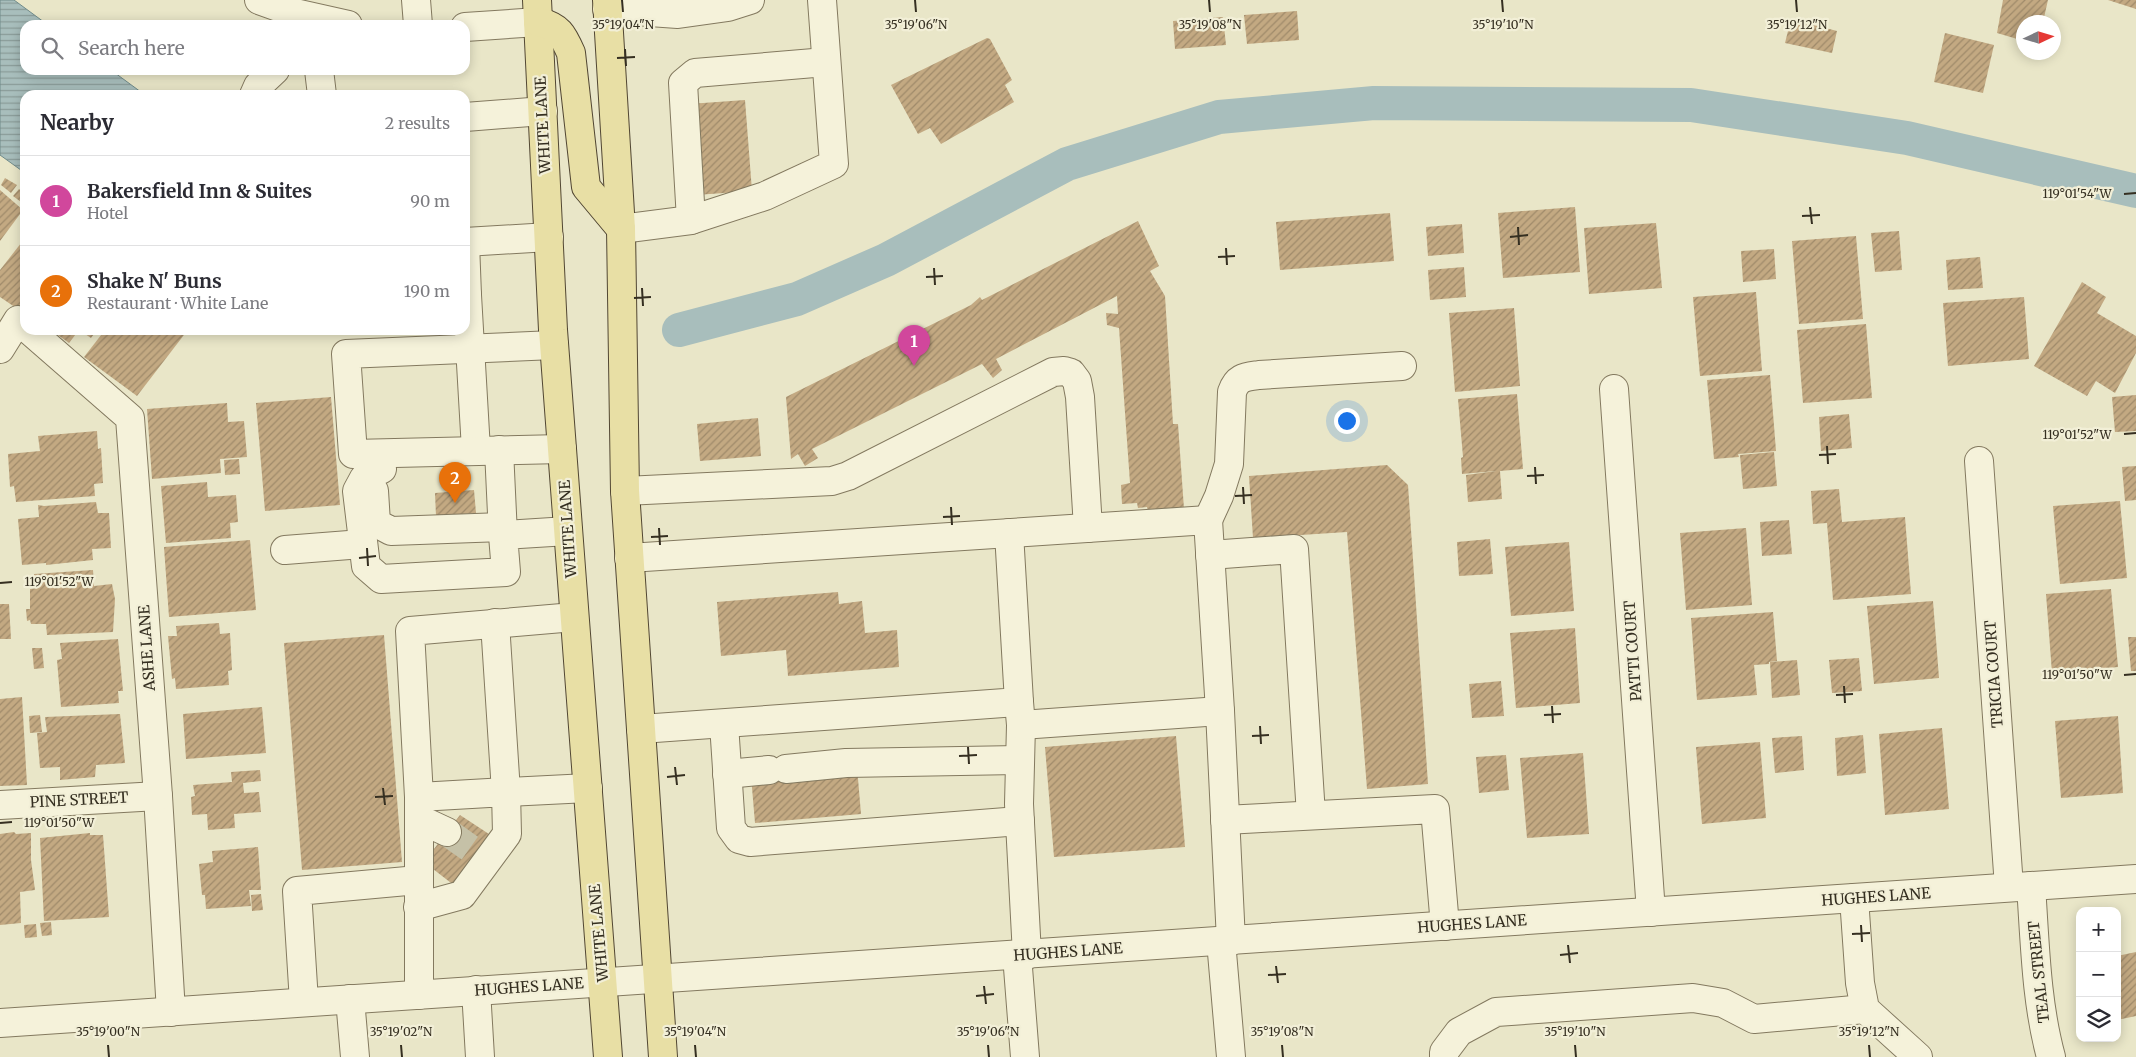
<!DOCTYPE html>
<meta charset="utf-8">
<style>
:root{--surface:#fff;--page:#f7f7f7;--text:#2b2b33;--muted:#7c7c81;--line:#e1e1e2;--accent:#8b4636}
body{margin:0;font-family:Merriweather,serif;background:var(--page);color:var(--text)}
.controls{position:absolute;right:15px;bottom:15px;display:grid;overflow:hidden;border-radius:10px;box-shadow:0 2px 12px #0003}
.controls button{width:45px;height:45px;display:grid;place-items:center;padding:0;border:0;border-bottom:1px solid var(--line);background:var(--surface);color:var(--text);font:25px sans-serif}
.compass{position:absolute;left:2016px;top:15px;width:45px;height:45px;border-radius:50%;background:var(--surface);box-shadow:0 2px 12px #0003;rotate:86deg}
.you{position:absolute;left:1346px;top:420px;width:18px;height:18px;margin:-12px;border:4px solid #fff;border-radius:50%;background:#1a73e8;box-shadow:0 0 0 8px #1a73e833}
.badge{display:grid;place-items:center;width:32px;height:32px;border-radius:50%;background:var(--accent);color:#fff;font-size:16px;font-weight:700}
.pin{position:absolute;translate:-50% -41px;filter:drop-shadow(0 1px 2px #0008)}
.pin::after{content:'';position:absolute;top:26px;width:18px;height:15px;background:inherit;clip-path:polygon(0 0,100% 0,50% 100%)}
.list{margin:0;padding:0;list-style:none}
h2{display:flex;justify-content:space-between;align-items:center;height:65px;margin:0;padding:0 20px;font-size:21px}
h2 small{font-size:16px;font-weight:400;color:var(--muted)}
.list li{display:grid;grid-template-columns:32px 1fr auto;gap:15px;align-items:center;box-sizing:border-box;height:90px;padding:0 20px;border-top:1px solid var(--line)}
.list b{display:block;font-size:19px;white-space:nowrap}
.list p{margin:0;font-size:16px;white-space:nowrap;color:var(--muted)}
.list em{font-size:16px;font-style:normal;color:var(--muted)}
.icon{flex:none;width:28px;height:28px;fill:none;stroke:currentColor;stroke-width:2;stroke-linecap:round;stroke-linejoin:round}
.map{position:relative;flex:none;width:2136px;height:1057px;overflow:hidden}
.search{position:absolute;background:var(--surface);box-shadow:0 2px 12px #0003;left:20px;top:20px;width:450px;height:55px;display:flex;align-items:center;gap:12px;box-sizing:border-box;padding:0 18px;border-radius:15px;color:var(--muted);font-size:19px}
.panel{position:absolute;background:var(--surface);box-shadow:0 2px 12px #0003;left:20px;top:90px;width:450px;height:245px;border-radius:15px}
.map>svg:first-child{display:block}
.water{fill:url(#water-rules);stroke:#708b8a}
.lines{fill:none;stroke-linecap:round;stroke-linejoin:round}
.canal{stroke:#a8bebc;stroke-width:34}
.building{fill:url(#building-hatch)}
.minor-tunnel{stroke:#c5c1a7;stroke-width:28;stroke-dasharray:28 14;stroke-linecap:butt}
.minor-casing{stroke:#83795f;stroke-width:30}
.major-casing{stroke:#524733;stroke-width:30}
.minor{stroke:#f5f2da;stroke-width:28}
.major{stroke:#e8dfa5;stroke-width:28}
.ticks{fill:none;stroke:#352f21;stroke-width:2}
.labels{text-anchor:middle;stroke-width:4.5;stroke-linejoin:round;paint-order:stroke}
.street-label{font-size:15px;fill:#352f21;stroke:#f2efd7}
.ticks-label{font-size:12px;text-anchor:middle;fill:#352f21;stroke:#f2efd7;stroke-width:4.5;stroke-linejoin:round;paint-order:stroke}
</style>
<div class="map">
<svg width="2136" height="1057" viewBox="0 0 2136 1057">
<defs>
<pattern id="water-rules" width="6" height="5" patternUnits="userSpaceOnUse" patternTransform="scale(1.25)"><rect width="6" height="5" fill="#a8bebc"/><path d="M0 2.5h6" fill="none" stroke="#8a9b98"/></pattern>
<pattern id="building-hatch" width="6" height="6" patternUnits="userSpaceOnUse" patternTransform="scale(1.25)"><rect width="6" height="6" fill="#c3a982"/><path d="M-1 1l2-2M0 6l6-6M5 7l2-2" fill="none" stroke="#9f8a6a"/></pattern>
</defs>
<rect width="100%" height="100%" fill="#e9e6c8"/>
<path class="water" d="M0 0H14L48 25H25V70H111L145 95H25V173L0 155Z"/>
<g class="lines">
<path class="canal" d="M679 330 797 299 886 260 1067 164 1219 117 1374 103 1691 105 1907 138 2136 191"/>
</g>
<g class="building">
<path d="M2003 0H2048L2043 22H2024V41L1997 33Z"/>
<path d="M2108 0H2136V9Z"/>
<path d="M1297 11 1299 40 1247 44 1244 15Z"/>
<path d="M1223 17 1226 45 1175 49 1173 21Z"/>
<path d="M1791 19 1837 31 1832 53 1785 43Z"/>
<path d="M1945 33 1994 45 1983 93 1934 82Z"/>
<path d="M987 38 990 39 1012 80 1005 85 1014 102 941 144 930 128 918 134 891 85Z"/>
<path d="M745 100 752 191 696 195 689 104Z"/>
<path d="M5 178 17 185 11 193 1 185Z"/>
<path d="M19 189 25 194V205L13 196Z"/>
<path d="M0 190 23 210 0 241Z"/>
<path d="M1575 207 1580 272 1503 278 1498 213Z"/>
<path d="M1390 213 1394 261 1280 270 1276 222Z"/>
<path d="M1138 221 1159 266 1150 271 1165 296 1173 424H1178L1184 509 1148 512 1147 507 1138 508 1137 503 1122 504 1121 485 1130 483 1119 328 1107 325 1106 313 1118 314 1117 296 996 359 1002 370 993 378 982 364 812 449 818 458 805 466 798 454 791 459 786 397 971 305 980 297 982 300Z"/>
<path d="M1656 223 1662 288 1589 294 1584 228Z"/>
<path d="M1462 224 1464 253 1428 256 1426 227Z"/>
<path d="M1899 231 1902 270 1875 272 1871 233Z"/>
<path d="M1856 236 1863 319 1799 324 1792 241Z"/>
<path d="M25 238V314L0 297V270Z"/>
<path d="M1774 249 1776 279 1743 282 1741 251Z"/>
<path d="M1980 257 1983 288 1948 290 1946 260Z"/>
<path d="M1464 267 1466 297 1430 300 1428 270Z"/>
<path d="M2082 282 2106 297 2097 313 2136 336V353L2115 393 2096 381 2087 396 2034 366Z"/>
<path d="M1756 292 1762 371 1700 376 1693 297Z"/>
<path d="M2024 297 2029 359 1948 366 1943 303Z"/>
<path d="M1514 308 1520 386 1455 392 1449 313Z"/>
<path d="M1866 324 1872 398 1803 403 1797 330Z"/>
<path d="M51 330H79L69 343Z"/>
<path d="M79 330H97L91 338Z"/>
<path d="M105 330H185L187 331 137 396 84 357Z"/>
<path d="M1770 375 1776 451 1738 454 1739 457 1714 459 1707 380Z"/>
<path d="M1517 394 1523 469 1500 471 1502 499 1468 502 1466 475 1496 471 1462 474 1461 458 1463 457 1458 399Z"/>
<path d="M2136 395V431L2115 432 2112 397Z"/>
<path d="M331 397 340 505 265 511 256 403Z"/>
<path d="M227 403 228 422 244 421 247 457 220 459 221 473 152 479 147 409Z"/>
<path d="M1849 414 1852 448 1821 451 1819 417Z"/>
<path d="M758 418 761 456 700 461 697 424Z"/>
<path d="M97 431 98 449 101 448 103 483 94 484 95 496 16 502 14 486 10 487 8 454 40 451 38 436Z"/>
<path d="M1774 452 1777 486 1743 489 1740 455Z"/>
<path d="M239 459 240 474 225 475 224 460Z"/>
<path d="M1387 465 1408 485 1428 784 1367 789 1347 532 1253 538 1249 476Z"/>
<path d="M2136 466V500L2125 501 2122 467Z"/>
<path d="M207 482 208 497 236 495 238 522 230 523 231 538 166 543 161 486Z"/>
<path d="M1839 489 1842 522 1905 517 1911 594 1833 600 1827 523 1813 524 1811 491Z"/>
<path d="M474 490 476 513 436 516 435 493Z"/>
<path d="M2120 501 2127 578 2060 584 2053 506Z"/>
<path d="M96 502 98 513H109L111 548 92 549 93 560 46 565V563L22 565 18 519 39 517 38 505 44 506Z"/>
<path d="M1789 520 1792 554 1762 556 1760 522Z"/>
<path d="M1746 528 1752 605 1686 610 1680 533Z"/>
<path d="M1490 539 1493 574 1459 576 1457 542Z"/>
<path d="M250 540 256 610 169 617 164 547Z"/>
<path d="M1569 542 1574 611 1511 616 1505 547Z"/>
<path d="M93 570 94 586 112 584 115 599 113 632 47 635 46 624H31L30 620 27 621 26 609H30V589L36 588 34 574Z"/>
<path d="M2111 589 2118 667 2052 673 2046 594Z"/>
<path d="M838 592 839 604 862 601 865 633 897 630 899 667 788 676 786 650 721 656 717 602Z"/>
<path d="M1933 601 1939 678 1874 684 1867 606Z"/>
<path d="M0 604H9L11 639H0Z"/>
<path d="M1773 612 1777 661 1769 662V664L1754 665 1757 695 1697 700 1691 618Z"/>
<path d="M219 623 220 634 230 633 232 670 228 671 229 685 176 689 175 678 172 679 168 636H177L176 626Z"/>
<path d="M1575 628 1580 703 1516 708 1510 633Z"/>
<path d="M384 635 402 862 302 870 284 643Z"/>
<path d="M2128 637H2136V671H2131Z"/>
<path d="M118 639 123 691H118L119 703 61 707 57 660 62 659 60 643Z"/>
<path d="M32 648H42L44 668 34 669Z"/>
<path d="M1859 658 1862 691 1832 693 1829 660Z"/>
<path d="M1797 660 1800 695 1772 698 1770 662Z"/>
<path d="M1501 681 1504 716 1472 718 1469 684Z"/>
<path d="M22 697 27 785 0 786V699Z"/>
<path d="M262 707 266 753 186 759 183 714Z"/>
<path d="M120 714 125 763 96 765 95 777 60 780V767L40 768 37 733 47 732 45 717Z"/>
<path d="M40 715 42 732 30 733 29 716Z"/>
<path d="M2118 716 2123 793 2061 798 2055 721Z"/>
<path d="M1942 728 1949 809 1885 815 1879 734Z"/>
<path d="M1863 735 1866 773 1837 776 1835 738Z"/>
<path d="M1176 736 1185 847 1054 857 1045 747Z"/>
<path d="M1802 736 1804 770 1775 773 1772 738Z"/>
<path d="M1760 742 1766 818 1702 824 1696 747Z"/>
<path d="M1583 753 1589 834 1527 838 1520 758Z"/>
<path d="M1506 755 1509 790 1479 793 1476 757Z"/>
<path d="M857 767 861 814 755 823 751 776Z"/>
<path d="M260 770 261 781 243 783 244 793 259 792 261 812 234 814 235 828 208 830 207 814 192 815 191 797 195 796 193 785 232 782 231 772Z"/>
<path d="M460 815 492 836 455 886 424 862Z"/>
<path d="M14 832 16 834 31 833V860L35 890 20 892 21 923 0 925V834Z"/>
<path d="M90 833V835H103L109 917 44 921 40 838Z"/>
<path d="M258 847 261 890H249L251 906 206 909 205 895H202L199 864 213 862 212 851Z"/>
<path d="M261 894 263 910 252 911 251 895Z"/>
<path d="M51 922 52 935 42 936 40 923Z"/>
<path d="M36 924 37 937 25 938 24 925Z"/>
<path d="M2136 952V1016L2117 1020V956Z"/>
</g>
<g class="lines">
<path class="minor-tunnel" d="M447 832 478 854"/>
<g class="minor-casing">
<g id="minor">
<path d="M259 0 295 13 348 25"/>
<path d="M416 0 418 25"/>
<path d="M607 9 678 14 728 7 750 0"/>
<path d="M465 27 538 22"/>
<path d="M319 70 322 95"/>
<path d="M254 95 258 86 275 70"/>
<path d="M465 117 543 111"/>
<path d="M691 220 683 83 695 73 826 62"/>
<path d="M621 229 691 220 765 196 834 164 822 0"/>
<path d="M465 242 549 237"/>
<path d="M465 243 467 295H465"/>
<path d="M467 295 476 450"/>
<path d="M29 330 130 418 158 796 171 1012"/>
<path d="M554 345 346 354 353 454 562 449"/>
<path d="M0 349 18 320"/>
<path d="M1614 389 1651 912"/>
<path d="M499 450 503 535"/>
<path d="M1979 461 2009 887"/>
<path d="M382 469 364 478 357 491 366 566 381 579 506 572 503 535 568 531"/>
<path d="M374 491 376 523 391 531 503 527"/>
<path d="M625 491 832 481 848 476 1053 372 1064 371 1071 373 1077 381 1080 397 1088 528"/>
<path d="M1208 520 1219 496 1229 464 1232 392C1237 377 1245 377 1259 375L1402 366"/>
<path d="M285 550 362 544"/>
<path d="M1210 555 1294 549 1311 815"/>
<path d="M629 558 1208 520 1220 711 1231 941"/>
<path d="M495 623 506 792 588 788"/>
<path d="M1019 702 1021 725 1019 804 1027 955"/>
<path d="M724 724 731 828 739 839 750 842 1020 821"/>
<path d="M1021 725 1220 711"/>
<path d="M641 729 1019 702 1009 533"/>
<path d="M786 769 846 763 1019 760"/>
<path d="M727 774 769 770"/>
<path d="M0 805 158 796"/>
<path d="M419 819 447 832"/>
<path d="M1225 820 1435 809 1445 926"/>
<path d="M2031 886C2035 943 2036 1002 2051 1057"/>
<path d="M1854 898 1860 983 1865 1009 1918 1057"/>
<path d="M418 907 462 895 507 834 506 792 419 797"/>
<path d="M1221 941 1231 1057"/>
<path d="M1017 955 1025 1057"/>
<path d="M476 990 480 1057"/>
<path d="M419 995V797L410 631 574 617"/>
<path d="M350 999 355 1057"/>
<path d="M304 1002 297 891 418 880"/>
<path d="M0 1023 2136 879"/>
<path d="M1444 1057V1052L1459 1032 1496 1012 1693 998 1723 1003 1754 1019 1865 1009"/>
</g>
</g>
<g class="major-casing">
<g id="major">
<path d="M537 0 553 330 608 1057"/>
<path d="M607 0 621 229 625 491 663 1057"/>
<path d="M538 22C559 26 563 35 571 53L586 187 621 229"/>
</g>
</g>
<use href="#minor" class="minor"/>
<use href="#major" class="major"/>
</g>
<path class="ticks" d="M622 0 623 12M915 0 916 12M1209 0 1210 12M1502 0 1503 12M1796 0 1797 12M625 49 626 66M617 58 635 57M2124 194 2136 193M1810 207 1812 224M1802 216 1820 215M1518 227 1519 245M1510 237 1528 235M1226 248 1227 265M1218 257 1235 256M934 268 935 285M926 277 943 276M642 288 643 306M634 298 651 297M2124 434 2136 433M1827 446 1828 464M1819 455 1836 454M1535 467 1536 484M1527 476 1544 475M1243 487 1244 504M1235 496 1252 495M951 507 952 525M943 517 960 516M659 528 660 545M651 537 668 536M367 548 368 566M359 558 376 556M0 583 12 582M2124 675 2136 674M1844 686 1845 703M1836 695 1853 694M1552 706 1553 723M1544 715 1561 714M1260 726 1261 744M1252 736 1269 735M968 747 969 764M959 756 977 755M675 767 677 785M667 777 685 775M383 788 385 805M375 797 393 796M0 823 12 822M1861 925 1862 942M1852 934 1870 933M1568 945 1570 963M1560 955 1578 953M1276 966 1278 983M1268 975 1286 974M984 986 986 1004M976 996 994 994M108 1045 109 1057M401 1045 402 1057M695 1045 696 1057M988 1045 989 1057M1282 1045 1283 1057M1575 1045 1576 1057M1869 1045 1870 1057"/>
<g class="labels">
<g class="street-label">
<text transform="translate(543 125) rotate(-93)" y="5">WHITE LANE</text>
<text transform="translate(568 529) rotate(-94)" y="5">WHITE LANE</text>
<text transform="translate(147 648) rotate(-94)" y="5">ASHE LANE</text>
<text transform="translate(1633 651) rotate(-94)" y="5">PATTI COURT</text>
<text transform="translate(1994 674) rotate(-94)" y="5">TRICIA COURT</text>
<text transform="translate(79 800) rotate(-3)" y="5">PINE STREET</text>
<text transform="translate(1876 897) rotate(-4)" y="5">HUGHES LANE</text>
<text transform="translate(1472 924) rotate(-4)" y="5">HUGHES LANE</text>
<text transform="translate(599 933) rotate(-95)" y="5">WHITE LANE</text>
<text transform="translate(1068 952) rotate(-4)" y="5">HUGHES LANE</text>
<text transform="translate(2039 972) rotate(-96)" y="5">TEAL STREET</text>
<text transform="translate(529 987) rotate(-4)" y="5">HUGHES LANE</text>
</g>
</g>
<g class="ticks-label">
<text x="623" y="29">35°19'04"N</text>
<text x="916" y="29">35°19'06"N</text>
<text x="1210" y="29">35°19'08"N</text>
<text x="1503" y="29">35°19'10"N</text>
<text x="1797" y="29">35°19'12"N</text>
<text x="2077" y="198">119°01'54"W</text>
<text x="2077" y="439">119°01'52"W</text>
<text x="59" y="586">119°01'52"W</text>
<text x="2077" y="679">119°01'50"W</text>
<text x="59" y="827">119°01'50"W</text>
<text x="108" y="1036">35°19'00"N</text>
<text x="401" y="1036">35°19'02"N</text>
<text x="695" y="1036">35°19'04"N</text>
<text x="988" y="1036">35°19'06"N</text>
<text x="1282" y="1036">35°19'08"N</text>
<text x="1575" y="1036">35°19'10"N</text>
<text x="1869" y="1036">35°19'12"N</text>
</g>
</svg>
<div class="controls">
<button>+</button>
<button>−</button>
<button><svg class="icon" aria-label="layers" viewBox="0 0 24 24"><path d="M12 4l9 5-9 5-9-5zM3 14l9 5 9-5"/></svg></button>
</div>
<svg class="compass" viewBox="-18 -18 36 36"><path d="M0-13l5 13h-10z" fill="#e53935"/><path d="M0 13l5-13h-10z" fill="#7c7c81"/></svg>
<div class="you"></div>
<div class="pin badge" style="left:914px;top:366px;background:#d1479c">1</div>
<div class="pin badge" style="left:455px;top:503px;background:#e8710a">2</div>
<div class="search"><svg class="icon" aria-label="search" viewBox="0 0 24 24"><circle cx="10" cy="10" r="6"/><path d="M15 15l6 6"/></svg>Search here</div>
<section class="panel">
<h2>Nearby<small>2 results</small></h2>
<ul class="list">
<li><span class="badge" style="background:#d1479c">1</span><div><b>Bakersfield Inn &amp; Suites</b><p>Hotel</p></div><em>90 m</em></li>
<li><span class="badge" style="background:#e8710a">2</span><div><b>Shake N' Buns</b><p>Restaurant · White Lane</p></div><em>190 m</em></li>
</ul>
</section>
</div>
